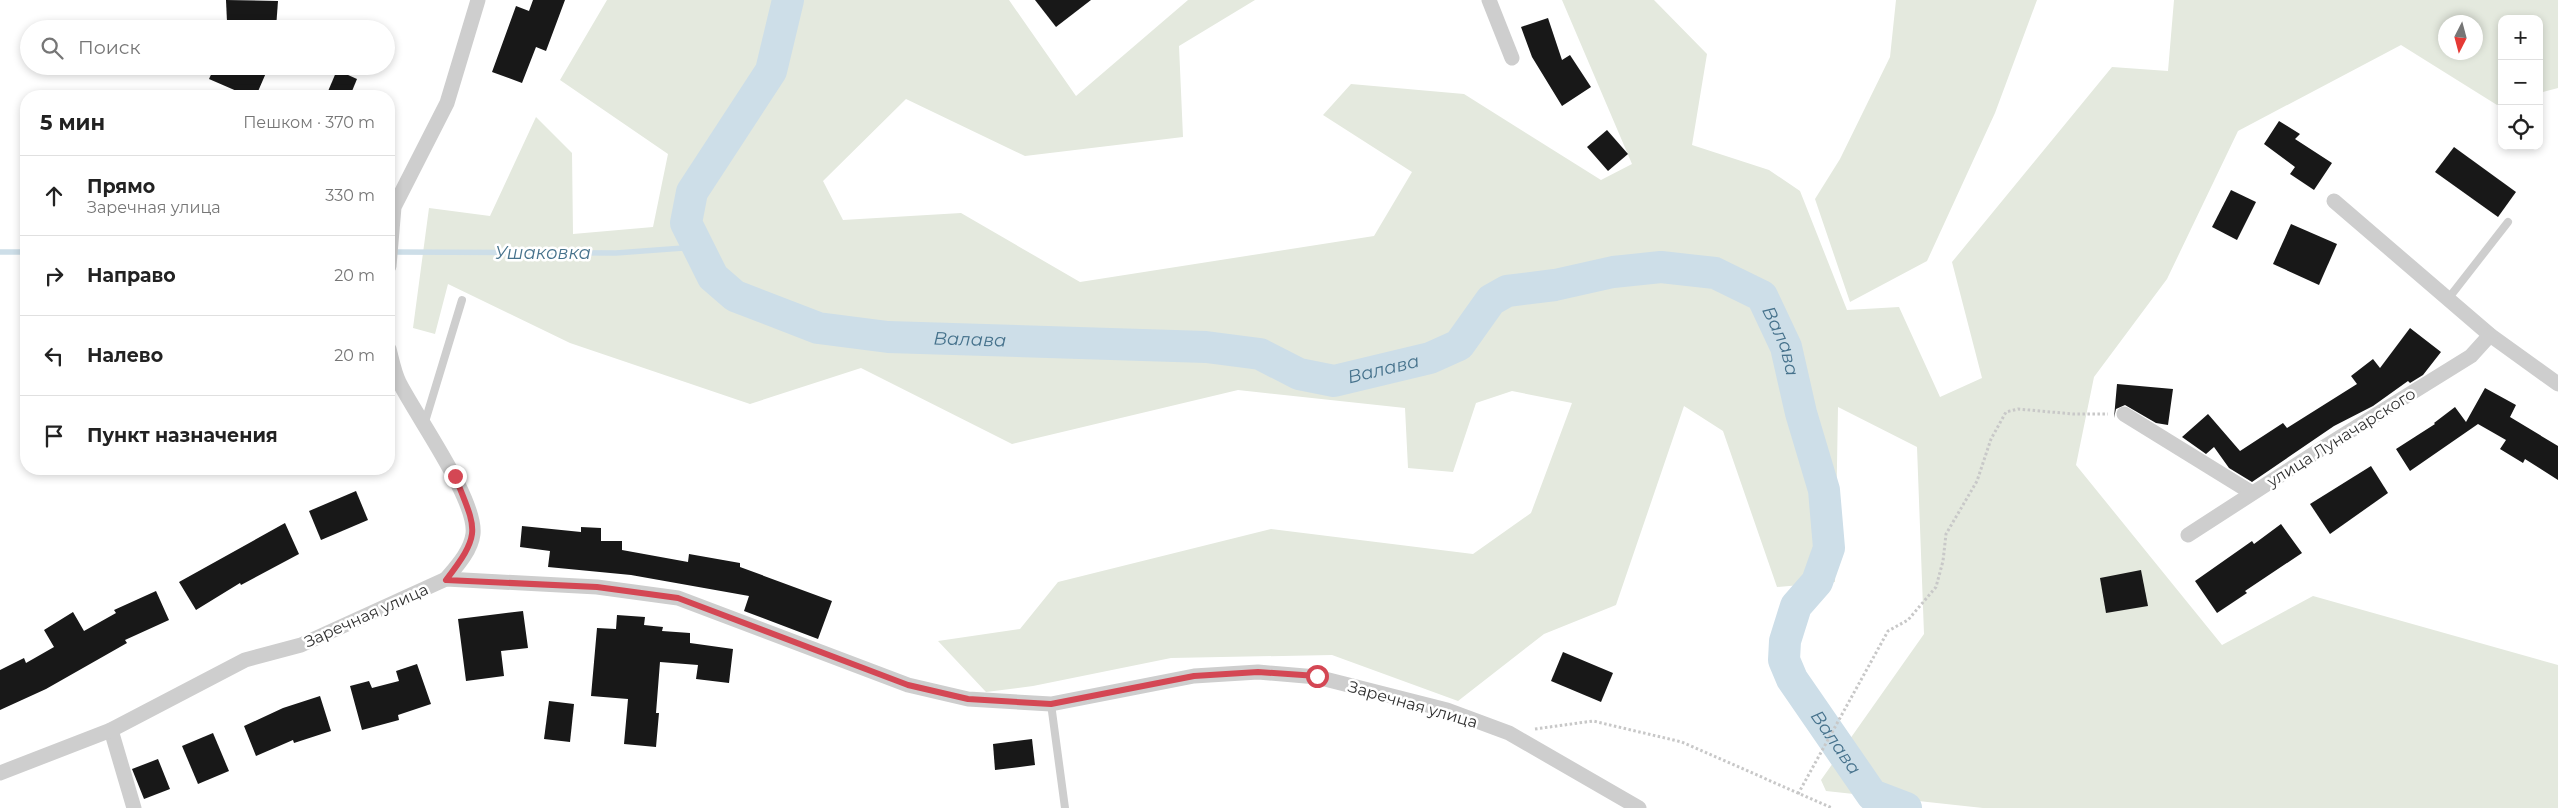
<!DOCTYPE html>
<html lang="ru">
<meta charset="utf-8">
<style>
:root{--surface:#fff;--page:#f2f2f2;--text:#222;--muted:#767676;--line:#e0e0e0}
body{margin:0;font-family:Montserrat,sans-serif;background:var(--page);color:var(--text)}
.controls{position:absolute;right:15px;top:15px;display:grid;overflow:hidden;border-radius:10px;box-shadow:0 2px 8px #0003}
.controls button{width:45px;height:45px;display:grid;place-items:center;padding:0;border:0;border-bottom:1px solid var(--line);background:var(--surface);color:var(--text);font:25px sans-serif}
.compass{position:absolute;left:2438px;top:15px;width:45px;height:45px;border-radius:50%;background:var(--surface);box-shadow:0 2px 8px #0003;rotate:186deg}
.stop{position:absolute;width:15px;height:15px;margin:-11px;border:4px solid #d44754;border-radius:50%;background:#fff}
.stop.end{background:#d44754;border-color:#fff;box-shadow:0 1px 5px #0008}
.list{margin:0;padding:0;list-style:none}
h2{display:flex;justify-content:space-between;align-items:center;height:65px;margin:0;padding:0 20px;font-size:21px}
h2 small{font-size:16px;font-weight:400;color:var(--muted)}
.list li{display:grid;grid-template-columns:32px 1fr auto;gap:15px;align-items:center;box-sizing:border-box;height:80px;padding:0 20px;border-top:1px solid var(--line)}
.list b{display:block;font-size:19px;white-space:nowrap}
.list p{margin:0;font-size:16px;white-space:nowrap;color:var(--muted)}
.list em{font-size:16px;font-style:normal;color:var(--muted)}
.icon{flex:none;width:28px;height:28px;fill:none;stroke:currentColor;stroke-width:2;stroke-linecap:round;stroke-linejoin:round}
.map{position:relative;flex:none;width:2558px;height:808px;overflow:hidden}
.search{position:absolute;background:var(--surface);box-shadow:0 2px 8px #0003;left:20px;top:20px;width:375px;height:55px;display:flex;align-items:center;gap:12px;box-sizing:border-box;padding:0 18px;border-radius:28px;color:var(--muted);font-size:19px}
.panel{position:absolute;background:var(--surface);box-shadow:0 2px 8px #0003;left:20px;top:90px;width:375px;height:385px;border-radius:20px}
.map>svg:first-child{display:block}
.green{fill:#e4e9de;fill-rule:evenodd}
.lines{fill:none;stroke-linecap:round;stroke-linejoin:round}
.stream{stroke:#cddee8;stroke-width:5.5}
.river{stroke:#cddee8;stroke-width:32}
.building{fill:#181818}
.path{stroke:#c8c8c8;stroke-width:3;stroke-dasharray:2.5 2.5;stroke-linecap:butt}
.lane{stroke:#cecece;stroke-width:8}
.street{stroke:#cecece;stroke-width:15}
.route{stroke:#d44754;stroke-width:6}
.labels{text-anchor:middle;stroke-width:5;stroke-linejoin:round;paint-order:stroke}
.street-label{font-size:16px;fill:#313131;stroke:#fff}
.water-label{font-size:18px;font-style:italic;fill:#46728c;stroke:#fff}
</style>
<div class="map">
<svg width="2558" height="808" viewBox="0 0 2558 808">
<rect width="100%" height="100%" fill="#fff"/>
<g class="green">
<path d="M607 0H1009L1076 96 1188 0H1255L1179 46 1183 137 1025 156 906 99 823 181 843 220 961 213 1080 282 1374 236 1412 172 1323 115 1351 84 1464 94 1601 180 1632 164 1562 0H1654L1707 54 1692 145 1769 170 1800 191 1847 310 1899 307 1940 397 1982 378 1952 262 2112 67 2168 71 2174 0H2558V88L2539 93V19H2502V103L2497 105 2401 45 2238 131 2167 279 2094 377 2076 465 2222 645 2313 596 2558 665V808H1983L1826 791 1821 780 1924 634 1917 447 1838 407 1835 582 1777 587 1723 431 1684 406 1616 605 1544 634 1458 701 1332 655 1171 658 1033 686 986 692 938 641 1020 629 1058 582 1271 529 1473 554 1531 513 1572 403 1512 391 1476 403 1453 472 1408 468 1405 408 1238 390 1012 444 861 368 750 404 570 343 448 284 435 334 413 328 429 208 490 216 536 117 572 153 573 234 653 227 668 154 560 80ZM2446 22H2476V52H2446Z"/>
<path d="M1896 0H2037L1995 113 1927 261 1850 302 1815 199 1840 159 1890 57Z"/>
</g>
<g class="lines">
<g class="stream">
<path d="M0 252H26"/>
<path d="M392 252 616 253 697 247"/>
</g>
<path class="river" id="s1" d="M788 0 771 71 692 192 686 223 713 277 735 296 818 328 888 337 1206 347 1260 354 1299 374 1334 381 1430 358 1459 345 1491 300 1507 291 1555 285 1613 272 1661 267 1715 273 1762 296 1786 347 1801 413 1824 490 1829 548 1817 582 1796 606 1785 641 1784 660 1792 679 1872 795 1906 808"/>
</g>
<g class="building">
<path d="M226 0 278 1 276 28 227 22Z"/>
<path d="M533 0H565L546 51 536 47 522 83 492 72 516 6 529 11Z"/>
<path d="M1035 0H1091L1056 27Z"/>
<path d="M1548 18 1562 60 1570 55 1591 87 1562 106 1532 57 1521 27Z"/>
<path d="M215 66H269L256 96H237L239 92 209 79Z"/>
<path d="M337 70 357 79 350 96H326Z"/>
<path d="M2279 121 2300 134 2295 139 2332 163 2314 190 2290 174 2295 167 2264 144Z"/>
<path d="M1607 130 1628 154 1608 171 1587 147Z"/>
<path d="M2454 147 2516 192 2498 217 2435 172Z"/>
<path d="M2231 190 2256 202 2237 240 2212 227Z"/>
<path d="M2291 224 2337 244 2319 285 2273 264Z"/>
<path d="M2410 328 2441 352 2423 375 2410 383 2408 381 2373 406 2334 426 2252 482 2229 468 2214 447 2206 454 2182 437 2208 414 2240 451 2283 423 2287 428 2357 384 2351 376 2373 359 2380 368Z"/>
<path d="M2117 384 2173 389 2168 425 2156 423 2125 405 2116 409 2114 418Z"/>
<path d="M2485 388 2516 405 2510 417 2558 446V480L2525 459 2523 463 2500 449 2506 440 2478 424 2410 471 2396 449 2435 424 2434 423 2455 407 2466 422Z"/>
<path d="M2371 466 2388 493 2330 534 2310 504Z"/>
<path d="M356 491 368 520 321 540 309 511Z"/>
<path d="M285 523 299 554 241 585 240 583 196 610 179 582Z"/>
<path d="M2281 524 2302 553 2245 591 2247 593 2217 613 2195 581 2252 541 2254 544Z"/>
<path d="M522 526 581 532V527L601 528V541H622V550L688 562 689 554 740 563V567L832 601 818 639 744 611 749 596 631 575 548 567 550 551 520 547Z"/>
<path d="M2141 570 2148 606 2106 613 2100 578Z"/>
<path d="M156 591 169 620 125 640 127 643 46 689 0 710V670L24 658 26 663 54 647 44 630 73 612 84 631 116 613 114 610Z"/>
<path d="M523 611 528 648 501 651 504 676 466 681 458 619Z"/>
<path d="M617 615 645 617 644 625 663 627 662 631 690 633V643L733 649 729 683 696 679 698 665 660 662 656 713H659L656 747 624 744 628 699 591 696 597 628 616 629Z"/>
<path d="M1563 652 1613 673 1601 702 1551 681Z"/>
<path d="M417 664 431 704 398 715 399 720 362 730 350 686 369 681 372 688 399 681 396 671Z"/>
<path d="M320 696 331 731 294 743 293 740 256 756 244 726 283 708Z"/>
<path d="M549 701 574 704 570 742 544 739Z"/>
<path d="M213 733 229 771 198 784 182 746Z"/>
<path d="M1032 739 1035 765 995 770 993 744Z"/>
<path d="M158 759 170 789 144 799 132 769Z"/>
</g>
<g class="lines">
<g class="path">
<path d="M1535 729 1593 721 1682 742 1832 808"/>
<path d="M1798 794 1888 631 1908 620 1936 587 1943 561 1946 534 1977 481 1991 439 2006 412 2018 409 2073 414H2108"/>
</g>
<g class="lane">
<path d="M2448 299 2508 222"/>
<path d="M424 425 462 300"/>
<path d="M1051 704 1065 808"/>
</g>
<g class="street">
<path d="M1489 0 1512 58"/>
<path d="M2334 201 2490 335 2558 384"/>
<path d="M389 266 394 207 447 103 478 0"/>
<path d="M389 349C392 360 394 372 399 382 416 416 477 500 473 534 471 551 456 567 446 579"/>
<path d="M2124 414 2252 493"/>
<path d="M2188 535 2321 449 2471 356 2490 335"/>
<path d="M111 730 134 808"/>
<path d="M0 773 111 730 245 660 301 645 446 579 597 587 678 598 908 685 968 699 1051 704 1194 676 1258 672 1317 677 1447 710 1509 733 1639 808"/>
</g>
</g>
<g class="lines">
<path class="route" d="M455 476C476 530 483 532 446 580L597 587 678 598 908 685 968 699 1051 704 1194 676 1258 672 1317 676"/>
</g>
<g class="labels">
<g class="street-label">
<text transform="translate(2341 437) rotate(-32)" y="6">улица Луначарского</text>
<text transform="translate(366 615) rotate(-24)" y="6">Заречная улица</text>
<text transform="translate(1413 704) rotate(16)" y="6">Заречная улица</text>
</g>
<g class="water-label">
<text x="543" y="259">Ушаковка</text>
<text dy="6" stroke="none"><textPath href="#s1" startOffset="580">Валава</textPath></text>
<text dy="6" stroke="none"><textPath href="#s1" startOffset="1466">Валава</textPath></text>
<text dy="6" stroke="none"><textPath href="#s1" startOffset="1001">Валава</textPath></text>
<text dy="6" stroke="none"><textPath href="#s1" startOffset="1901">Валава</textPath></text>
</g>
</g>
</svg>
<div class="controls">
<button>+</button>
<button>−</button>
<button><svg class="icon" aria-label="locate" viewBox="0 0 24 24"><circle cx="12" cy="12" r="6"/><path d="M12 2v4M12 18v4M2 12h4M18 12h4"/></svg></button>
</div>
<svg class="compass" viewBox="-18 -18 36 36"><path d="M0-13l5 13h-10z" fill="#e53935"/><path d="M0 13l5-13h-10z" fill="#767676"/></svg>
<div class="stop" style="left:1317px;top:676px"></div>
<div class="stop end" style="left:455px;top:476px"></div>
<div class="search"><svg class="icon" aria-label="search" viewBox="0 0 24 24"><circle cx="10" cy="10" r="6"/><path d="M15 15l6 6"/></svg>Поиск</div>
<section class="panel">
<h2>5 мин<small>Пешком · 370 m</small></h2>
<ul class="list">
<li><svg class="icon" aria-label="ahead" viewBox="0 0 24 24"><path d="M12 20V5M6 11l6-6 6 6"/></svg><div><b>Прямо</b><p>Заречная улица</p></div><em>330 m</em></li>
<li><svg class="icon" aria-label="right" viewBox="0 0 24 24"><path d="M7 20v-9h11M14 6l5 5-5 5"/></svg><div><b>Направо</b></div><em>20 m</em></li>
<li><svg class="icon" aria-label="left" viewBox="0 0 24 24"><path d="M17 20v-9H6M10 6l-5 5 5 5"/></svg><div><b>Налево</b></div><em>20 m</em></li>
<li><svg class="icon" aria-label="arrive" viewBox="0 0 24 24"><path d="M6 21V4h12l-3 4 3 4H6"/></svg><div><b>Пункт назначения</b></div></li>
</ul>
</section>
</div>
